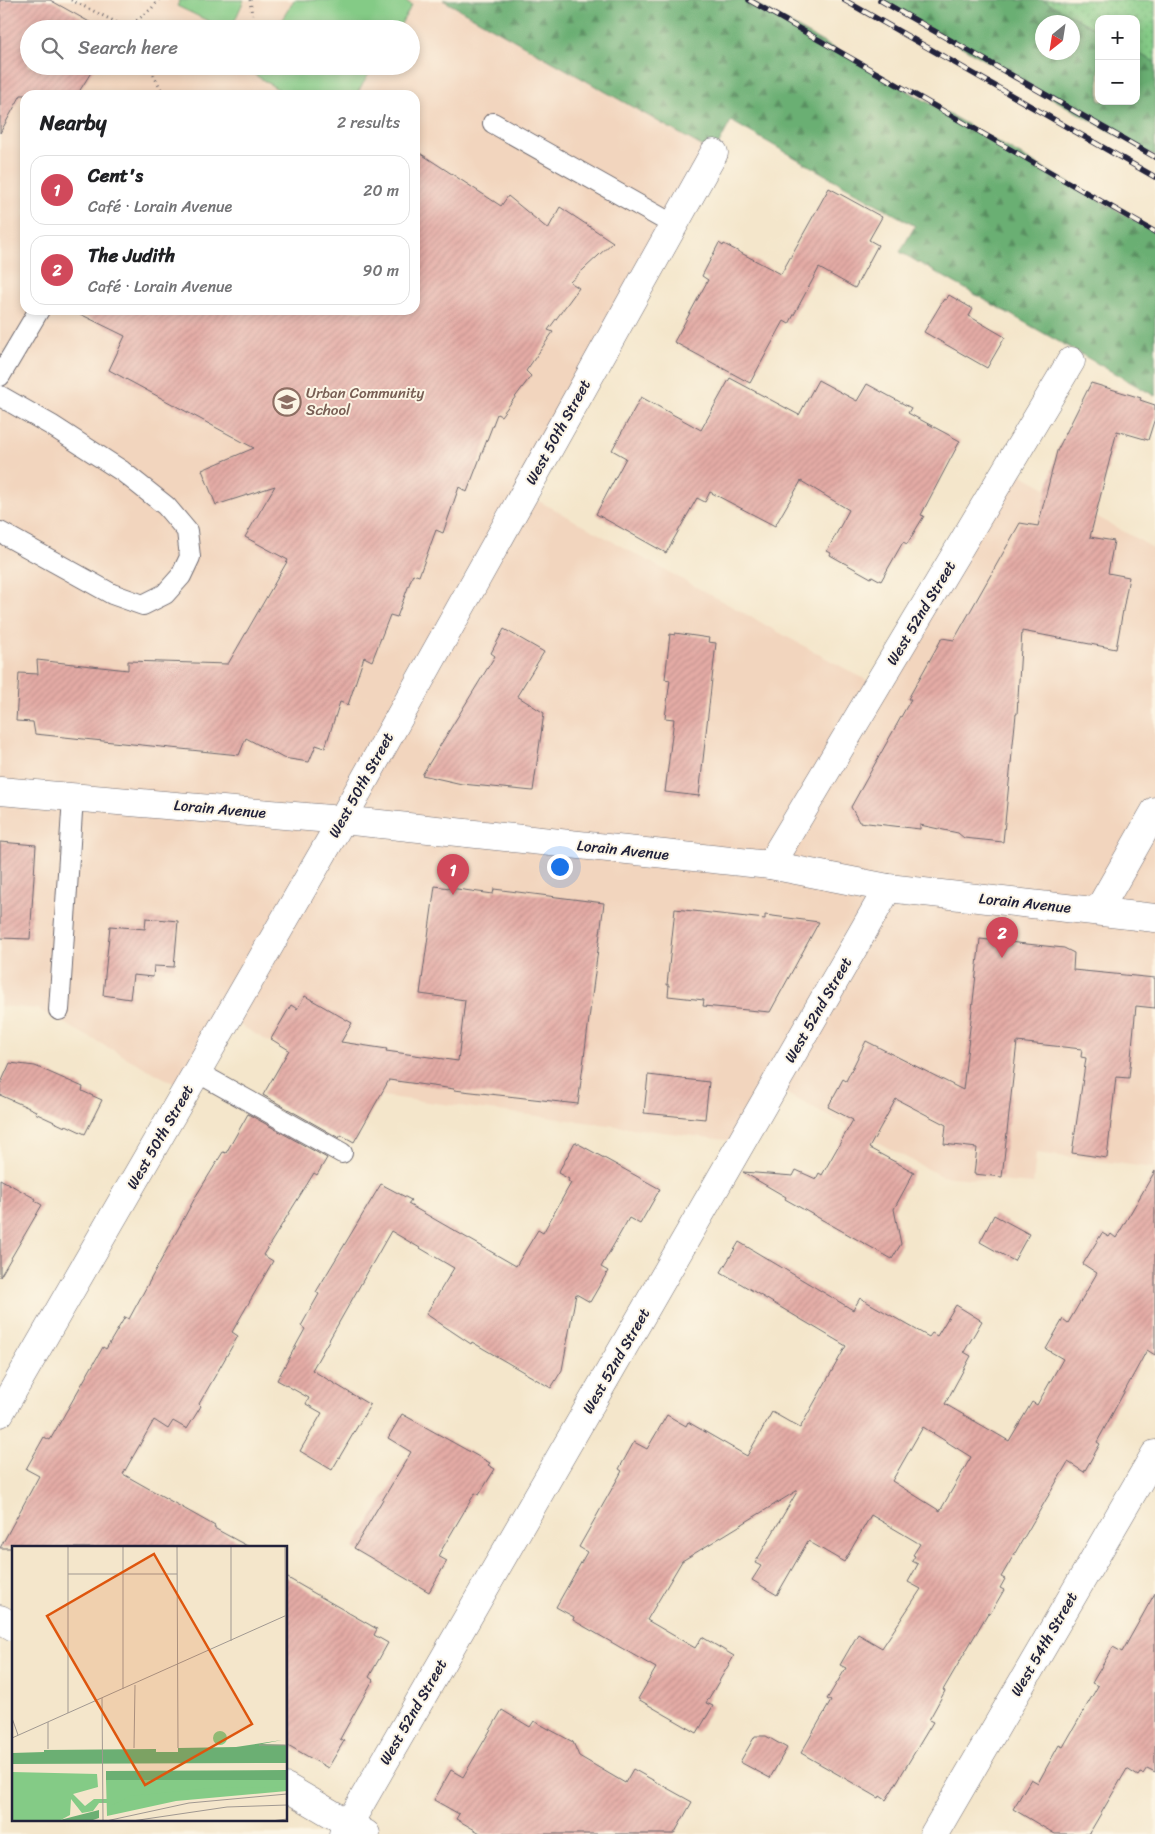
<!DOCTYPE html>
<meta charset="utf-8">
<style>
:root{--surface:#fff;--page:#f2f2f2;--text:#202124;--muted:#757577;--line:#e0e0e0;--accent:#d1495b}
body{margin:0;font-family:Sriracha,sans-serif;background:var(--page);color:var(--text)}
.controls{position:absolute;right:15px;top:15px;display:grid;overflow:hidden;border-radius:10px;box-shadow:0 2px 8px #0003}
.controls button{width:45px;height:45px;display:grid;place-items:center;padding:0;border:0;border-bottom:1px solid var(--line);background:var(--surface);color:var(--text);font:25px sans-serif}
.compass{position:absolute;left:1035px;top:15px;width:45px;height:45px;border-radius:50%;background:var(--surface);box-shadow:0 2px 8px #0003;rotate:210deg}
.you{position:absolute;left:559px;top:866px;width:18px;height:18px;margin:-12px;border:4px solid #fff;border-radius:50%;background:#1a73e8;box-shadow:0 0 0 8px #1a73e833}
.badge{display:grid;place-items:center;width:32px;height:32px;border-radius:50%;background:var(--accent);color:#fff;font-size:16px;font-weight:700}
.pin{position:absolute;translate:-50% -41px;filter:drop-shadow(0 1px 2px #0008)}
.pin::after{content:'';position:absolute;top:26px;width:18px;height:15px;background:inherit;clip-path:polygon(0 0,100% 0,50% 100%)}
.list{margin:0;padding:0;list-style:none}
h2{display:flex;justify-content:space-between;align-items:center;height:65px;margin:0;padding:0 20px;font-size:21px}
h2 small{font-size:16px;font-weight:400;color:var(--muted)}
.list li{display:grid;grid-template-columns:32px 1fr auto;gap:15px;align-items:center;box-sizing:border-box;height:70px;margin:0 10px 10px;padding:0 10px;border:1px solid var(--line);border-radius:15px}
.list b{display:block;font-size:19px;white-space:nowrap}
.list p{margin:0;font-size:16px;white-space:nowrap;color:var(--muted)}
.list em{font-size:16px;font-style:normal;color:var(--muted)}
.icon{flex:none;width:28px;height:28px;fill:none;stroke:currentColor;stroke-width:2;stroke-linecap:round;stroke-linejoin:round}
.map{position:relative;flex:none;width:1155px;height:1834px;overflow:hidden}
.search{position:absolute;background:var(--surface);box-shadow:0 2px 8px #0003;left:20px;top:20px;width:400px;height:55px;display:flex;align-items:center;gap:12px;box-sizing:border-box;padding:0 18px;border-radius:28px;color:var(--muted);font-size:19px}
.panel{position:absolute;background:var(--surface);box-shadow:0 2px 8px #0003;left:20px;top:90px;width:400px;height:225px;border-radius:15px}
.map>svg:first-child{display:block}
.built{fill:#f2d5be;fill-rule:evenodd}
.forest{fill:url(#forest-firs);stroke:#466857;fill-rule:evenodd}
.park{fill:url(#park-dots);stroke:#537660}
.garden{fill:#84cb86;stroke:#537660}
.building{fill:url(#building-hatch);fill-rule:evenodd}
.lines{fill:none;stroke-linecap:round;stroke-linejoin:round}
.service-casing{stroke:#6c676d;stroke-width:22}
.minor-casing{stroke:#6c676d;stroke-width:29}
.primary-casing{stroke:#6c676d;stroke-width:29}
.path{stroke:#6c676d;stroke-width:3;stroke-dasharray:1 4;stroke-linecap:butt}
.service{stroke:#fff;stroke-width:20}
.minor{stroke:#fff;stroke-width:28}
.primary{stroke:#fff;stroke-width:28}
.rail-casing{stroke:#22223b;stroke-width:5.5}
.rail{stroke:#fcf5e5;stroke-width:4;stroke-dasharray:11;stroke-linecap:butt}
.labels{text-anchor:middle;stroke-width:4;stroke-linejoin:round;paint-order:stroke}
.education-label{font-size:15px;fill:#785e54;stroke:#fcf5e5;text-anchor:start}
.street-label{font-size:15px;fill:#22223b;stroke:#fcf5e5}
.inset-road{fill:none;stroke:#a09891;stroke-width:1}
.view{fill:#de560e;fill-opacity:0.15;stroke:#de560e;stroke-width:2.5}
.inset-edge{fill:none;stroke:#22223b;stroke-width:2.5}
</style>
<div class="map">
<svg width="1155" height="1834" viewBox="0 0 1155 1834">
<defs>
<pattern id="forest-firs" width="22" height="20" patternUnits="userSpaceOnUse" patternTransform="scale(1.25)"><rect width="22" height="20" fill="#6baf73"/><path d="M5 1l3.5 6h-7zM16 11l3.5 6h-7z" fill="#588e60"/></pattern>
<pattern id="park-dots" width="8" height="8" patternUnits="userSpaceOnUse" patternTransform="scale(1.25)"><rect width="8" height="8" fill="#84cb86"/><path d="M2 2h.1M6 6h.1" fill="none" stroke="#72ae75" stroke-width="1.8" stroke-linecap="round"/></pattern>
<pattern id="building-hatch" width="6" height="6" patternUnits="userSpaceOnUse" patternTransform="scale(1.25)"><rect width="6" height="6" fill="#e4aba5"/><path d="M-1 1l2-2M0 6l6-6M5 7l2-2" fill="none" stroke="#c3938f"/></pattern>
</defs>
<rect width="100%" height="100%" fill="#fcf5e5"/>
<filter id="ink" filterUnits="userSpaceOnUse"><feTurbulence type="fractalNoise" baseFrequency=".02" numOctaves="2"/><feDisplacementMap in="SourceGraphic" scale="10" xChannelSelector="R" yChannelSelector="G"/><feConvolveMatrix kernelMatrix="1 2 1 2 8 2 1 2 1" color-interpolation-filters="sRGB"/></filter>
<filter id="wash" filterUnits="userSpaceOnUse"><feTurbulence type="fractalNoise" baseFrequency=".0096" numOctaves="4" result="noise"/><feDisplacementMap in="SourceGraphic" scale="20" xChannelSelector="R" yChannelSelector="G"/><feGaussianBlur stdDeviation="1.12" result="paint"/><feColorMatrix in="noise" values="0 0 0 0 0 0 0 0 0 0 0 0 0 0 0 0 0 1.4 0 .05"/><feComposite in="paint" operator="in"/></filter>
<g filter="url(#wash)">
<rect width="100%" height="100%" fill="#f4e6cb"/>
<path class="built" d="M0 0H443L714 153 524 493 877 686 1008 467 1155 549V1168L1036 1153 1033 1184 941 1176 774 1087 742 1142 357 1093 228 1018 186 1090 38 1009 0 1006ZM29 29H411V66H29ZM25 95H415V310H25Z"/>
<g class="forest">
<path d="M443 0H749L1155 232V396L900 252 915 226 731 121 714 153Z"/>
<path d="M880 0H1043L1099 31V101H1136V52L1155 62V157ZM1042 22H1072V52H1042Z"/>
</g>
<path class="park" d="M1043 0H1155V62L1136 52V19H1099V31Z"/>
<g class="garden">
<path d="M180 0H244L231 29H225L177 6Z"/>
<path d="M294 0H404L412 5 398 29H276Z"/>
<path d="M252 66H374L356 95H287L249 71Z"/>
</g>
<g id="blocks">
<g class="building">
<path d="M0 0H50L102 29H29V66H95L77 95H21L0 133Z"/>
<path d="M415 150 501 206 508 196 548 229 560 207 613 242 570 282 579 288 548 330 553 332 526 371 531 376 501 416 497 414 467 492 459 487 443 533 436 530 419 576 413 574 397 617 390 615 372 661 364 657 348 705 340 702 325 748 316 745 309 762 283 758 246 738 239 755 35 734 33 722 16 721 19 673 38 674 37 660 128 670V661L228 664 288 560 245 537 275 486 216 505 202 470 254 448 109 370 125 336 72 310H415Z"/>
<path d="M829 188 882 217 869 240 878 245 855 288 819 268 789 324 784 321 750 383 674 342 708 280 702 276 719 243 723 246 724 244 781 274Z"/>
<path d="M949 295 973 309 969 316 1005 337 987 368 924 332 944 299 946 300Z"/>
<path d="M730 378 799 415 818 380 857 401 867 384 911 408 908 413 960 441 921 515 924 516 907 544 903 542 881 581 872 576 871 578 830 555 831 553 827 551 849 510 801 481 775 526 710 492 705 502 697 498 666 553 596 514 626 458 612 450 641 397 701 430Z"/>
<path d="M1091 383 1141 398 1140 400 1155 405V418L1148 440 1117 431 1090 537 1114 541 1108 573 1129 577 1116 649 1022 631 1017 714H1016L1003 842 964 838 958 833 920 825V829L859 822 851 807 911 699H908L942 638 954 640 1020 523 1038 526 1057 451Z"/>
<path d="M504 629 544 652 517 696 544 713 533 791 462 784 422 775 495 656 491 653Z"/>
<path d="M675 633 709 638 708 642 716 643 699 796 665 792 674 719 665 718 670 680 665 679 670 634 675 635Z"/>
<path d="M0 842 36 845 30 939 0 938Z"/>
<path d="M435 886 493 894 494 889 604 903 578 1104 454 1090V1089L389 1080 354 1142 341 1135 339 1138 263 1095 289 1050 271 1039 291 1005 297 1009 305 996 352 1023 341 1042 387 1049 386 1051 458 1061 465 1000 420 994Z"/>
<path d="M675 909 765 919V915L819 922 770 1012 703 1006 704 1000 668 996 669 985H667Z"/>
<path d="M146 918 178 921 174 967 154 966 153 977 133 975 130 999 103 995 110 926 145 929Z"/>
<path d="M980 939 1064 948 1074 953 1073 970 1155 978V1008L1136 1006 1129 1078 1116 1077 1107 1158 1072 1153 1086 1058 1081 1057 1082 1049 1017 1042 1002 1177 974 1174 977 1148 944 1144 946 1125 896 1099 869 1148 914 1172 894 1209 901 1244 892 1259 785 1199 786 1197 743 1172 793 1176 796 1170 816 1179 819 1173 822 1175 853 1120 828 1107 843 1079 846 1081 866 1041 963 1090Z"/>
<path d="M10 1063 35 1066 83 1087 82 1091 102 1100 85 1134 66 1125 65 1127 35 1113 36 1111 0 1095V1085Z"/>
<path d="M648 1075 709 1082 705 1119 644 1113Z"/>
<path d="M248 1114 327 1158 317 1175 314 1173 263 1255 273 1261 232 1332 238 1336 199 1404 201 1406 187 1429 173 1421 168 1429 154 1420 123 1474 215 1526 214 1528 251 1548H0L39 1476 26 1469 44 1437 50 1440 103 1347 106 1349 125 1317 129 1319 196 1196 223 1152 226 1153Z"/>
<path d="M575 1142 660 1189 640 1224 629 1218 601 1267 608 1271 590 1302 576 1294 562 1370 551 1388 472 1342 471 1344 426 1314 454 1268 391 1231 312 1370 370 1405 332 1470 300 1451 322 1413 306 1404 309 1398 277 1380 305 1329 301 1326 319 1294 316 1292 381 1184 411 1200 408 1204 516 1266 538 1230 543 1233 571 1183 568 1181 569 1179 558 1173Z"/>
<path d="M1155 1171V1355L1147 1350 1097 1442 1100 1444 1084 1472 1068 1462 1001 1577 1005 1579 1000 1588 1004 1590 990 1614 988 1613 943 1690 945 1691 929 1720 933 1722 886 1800 880 1796 879 1798 801 1753 831 1701 827 1699 846 1668 840 1665 858 1634 882 1648 921 1589 908 1582 918 1564 912 1561 915 1556 913 1555 920 1544 871 1515 844 1562 808 1541 777 1595 752 1580 761 1566 755 1563 798 1490 682 1561 647 1620 695 1648 702 1637 734 1656 706 1703 713 1706 697 1733 638 1699 656 1668 573 1620 574 1617 556 1607 587 1552 579 1547 622 1471 619 1469 634 1442 647 1449 667 1415 686 1426 688 1422 747 1456 772 1412 800 1428 846 1346 721 1272 739 1242 853 1310 860 1298 929 1337 932 1333 937 1336 956 1305 982 1321 964 1352 971 1356 945 1404 1009 1441 1032 1402 1037 1405 1063 1359 1046 1349 1063 1319 1068 1323 1097 1273 1083 1264 1102 1233 1109 1237 1111 1234 1116 1238ZM923 1427 971 1457 940 1511 892 1481Z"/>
<path d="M0 1179 36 1199 35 1201 42 1205 0 1277Z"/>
<path d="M994 1215 1029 1234 1014 1261 980 1242Z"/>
<path d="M402 1414 490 1463 488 1465 495 1469 479 1495 475 1493 438 1556 447 1561 429 1592 354 1548 411 1452 388 1438Z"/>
<path d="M286 1577 377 1629 374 1635 388 1643 369 1677 373 1680 340 1739 344 1741 328 1768 286 1744Z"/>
<path d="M1155 1593V1772L1147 1768 1143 1774 1140 1773 1138 1776 1127 1769 1089 1834H1055L1013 1809 1031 1779 1038 1783 1059 1745 1063 1747 1098 1686 1092 1683 1113 1647 1122 1652Z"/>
<path d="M502 1710 530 1727 534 1721 573 1742 579 1756 625 1783 633 1769 692 1802 674 1834H482L456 1819 459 1814 434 1800 451 1770 463 1777Z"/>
<path d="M755 1736H766L787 1748 770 1778 740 1762Z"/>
</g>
</g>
</g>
<g filter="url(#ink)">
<use href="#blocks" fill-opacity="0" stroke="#6c676d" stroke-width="1"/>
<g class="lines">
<g class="service-casing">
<g id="service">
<path d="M493 123 674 225"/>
<path d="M0 376 39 310"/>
<path d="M0 396 51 425 122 471 166 506 187 531 190 557 181 576 165 594 143 605 112 594 0 532"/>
<path d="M59 1010 73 797"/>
<path d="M197 1072 342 1153"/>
</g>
</g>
<g class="minor-casing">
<g id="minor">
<path d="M770 865 1071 361"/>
<path d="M1098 911 1155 811"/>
<path d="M0 1413 342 820 714 153"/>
<path d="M0 1619 14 1627"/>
<path d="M286 1787 366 1834"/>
<path d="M343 1834 888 888"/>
<path d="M934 1834 1155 1454"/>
</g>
</g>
<g class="primary-casing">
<path id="primary" d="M0 791 342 820 770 865 888 888 1155 918"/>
</g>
<g class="path">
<path d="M71 0 130 29"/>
<path d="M250 0 253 23 251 29"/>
<path d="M129 27 152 8 159 0"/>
<path d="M149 66 164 95"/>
</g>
<use href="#service" class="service"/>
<use href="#minor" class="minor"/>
<use href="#primary" class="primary"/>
<g class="rail-casing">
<g id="rail">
<path d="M749 0 1155 232"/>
<path d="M844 0 1155 177"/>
<path d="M880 0 1155 157"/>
</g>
</g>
<use href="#rail" class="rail"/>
</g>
</g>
<defs>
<g id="school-ring" transform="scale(1.4375)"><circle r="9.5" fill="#fcf5e5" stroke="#8d6e63" stroke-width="1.5"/><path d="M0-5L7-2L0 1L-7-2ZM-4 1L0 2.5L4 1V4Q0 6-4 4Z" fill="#8d6e63"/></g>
</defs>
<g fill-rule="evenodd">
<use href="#school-ring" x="287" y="402"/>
</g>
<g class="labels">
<g class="education-label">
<text x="306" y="398">Urban Community<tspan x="306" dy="17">School</tspan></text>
</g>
<g class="street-label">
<text transform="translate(558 432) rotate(-61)" y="5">West 50th Street</text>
<text transform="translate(921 613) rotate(-59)" y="5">West 52nd Street</text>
<text transform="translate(361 785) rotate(-61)" y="5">West 50th Street</text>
<text transform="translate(220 809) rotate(5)" y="5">Lorain Avenue</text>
<text transform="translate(623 850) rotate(6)" y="5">Lorain Avenue</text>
<text transform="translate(1025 903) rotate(6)" y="5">Lorain Avenue</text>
<text transform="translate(818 1010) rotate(-60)" y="5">West 52nd Street</text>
<text transform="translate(160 1137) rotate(-60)" y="5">West 50th Street</text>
<text transform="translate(616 1361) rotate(-60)" y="5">West 52nd Street</text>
<text transform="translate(1044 1644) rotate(-60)" y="5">West 54th Street</text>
<text transform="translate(413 1712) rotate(-60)" y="5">West 52nd Street</text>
</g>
</g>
<g transform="translate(12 1546)">
<rect width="275" height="275" fill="#f4e6cb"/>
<path d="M145 233 275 234V245L164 255 95 270 94 234Z" fill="#84cb86"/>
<path d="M270 194 250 198 275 199V217L0 218V207L32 206V204L144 203V206H166V202L224 201ZM275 224V234H94V225ZM87 264V272L78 275H44Z" fill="#6baf73"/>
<path d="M0 226 85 228 86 241 61 248 73 260 82 253H96V234H275V242L211 241 118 250 97 261 96 257H87L81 265 70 267 59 253 58 269 47 275H0Z" fill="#84cb86"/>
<path d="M201 192a7 7 0 1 1 14 0a7 7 0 1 1-14 0Z" fill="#84cb86"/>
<path class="inset-road" d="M56 0V167M111 0V143M165 0 166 202M273 0 274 199M56 28H165M219 95V0M90 152 91 275M0 172 6 189M36 176V203M0 192 275 69M247 199H275M122 202 123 139M94 275 177 257 275 248M120 275 215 261 275 259M259 275 275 273"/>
<path class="view" d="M142 8 240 178 133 239 35 70Z"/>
<rect width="275" height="275" class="inset-edge"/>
</g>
</svg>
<div class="controls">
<button>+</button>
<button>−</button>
</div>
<svg class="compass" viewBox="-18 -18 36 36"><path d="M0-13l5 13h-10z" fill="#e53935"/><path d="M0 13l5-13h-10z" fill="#757577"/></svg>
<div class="you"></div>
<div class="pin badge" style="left:453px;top:895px">1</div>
<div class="pin badge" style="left:1002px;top:958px">2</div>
<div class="search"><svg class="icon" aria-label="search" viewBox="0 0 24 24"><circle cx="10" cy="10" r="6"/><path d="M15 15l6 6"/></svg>Search here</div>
<section class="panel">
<h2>Nearby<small>2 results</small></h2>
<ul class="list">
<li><span class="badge">1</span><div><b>Cent's</b><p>Café · Lorain Avenue</p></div><em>20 m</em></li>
<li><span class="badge">2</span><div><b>The Judith</b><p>Café · Lorain Avenue</p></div><em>90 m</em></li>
</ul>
</section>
</div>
